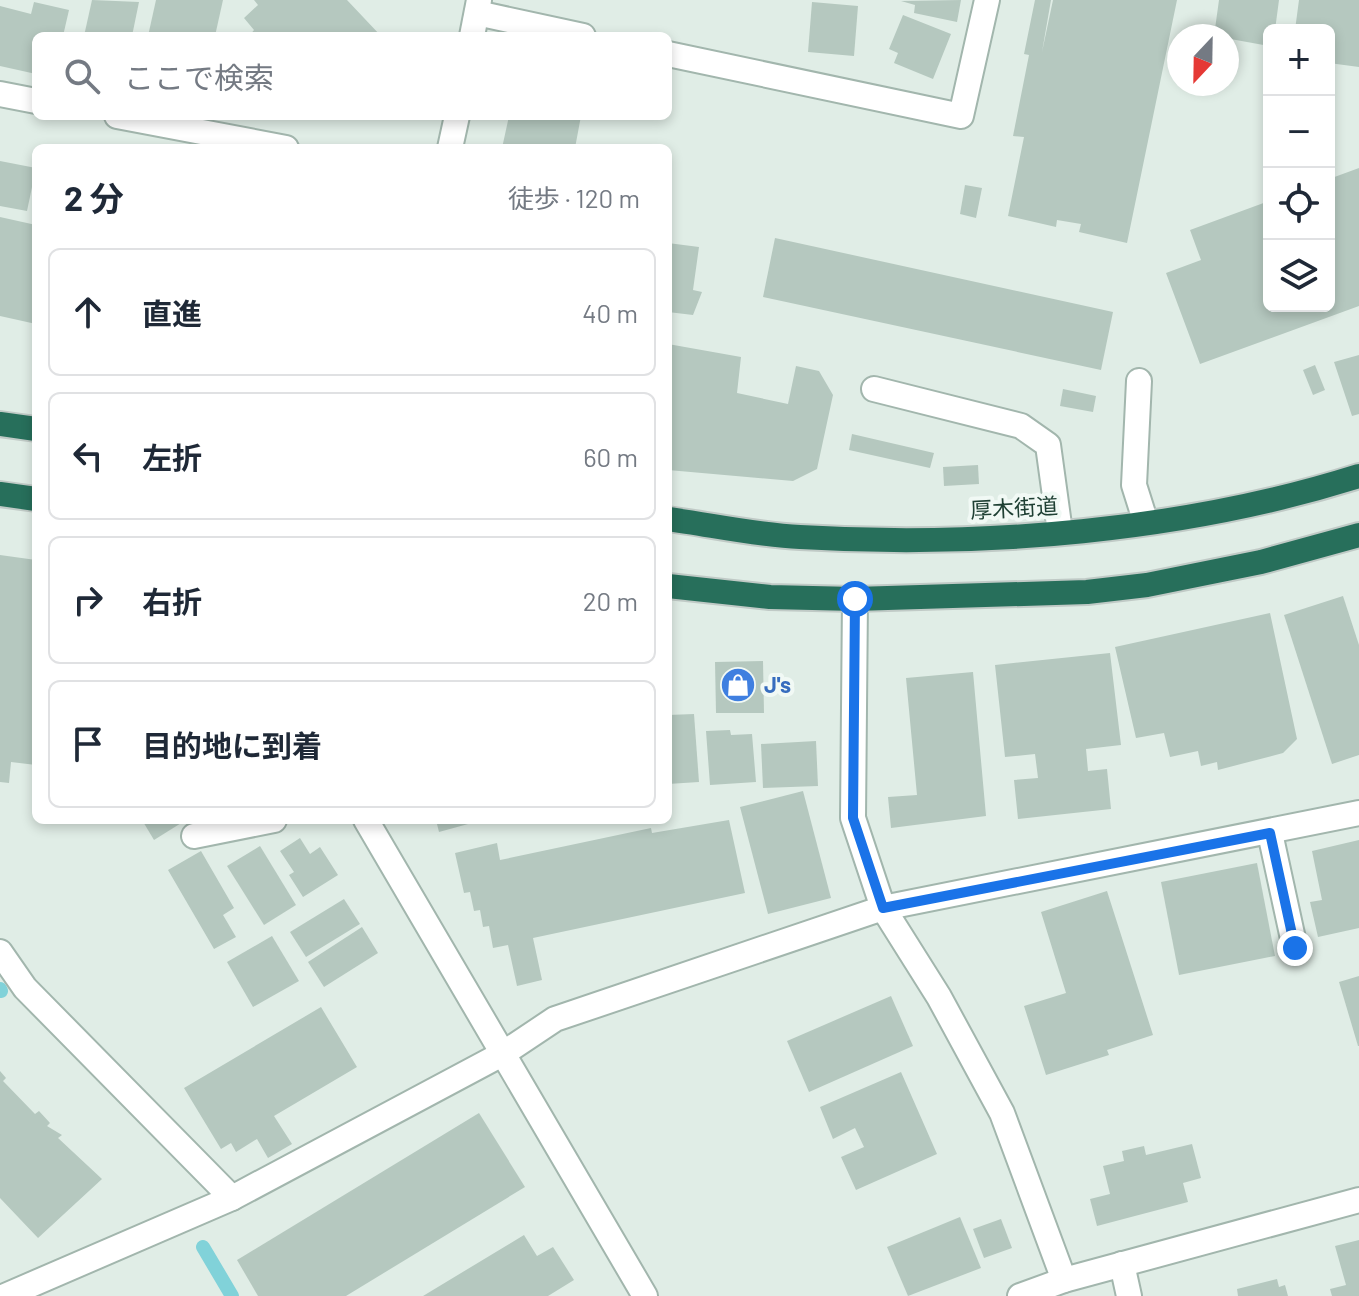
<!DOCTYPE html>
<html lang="ja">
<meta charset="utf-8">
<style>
:root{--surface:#fff;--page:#f2f2f3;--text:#1f2937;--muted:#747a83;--line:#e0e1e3}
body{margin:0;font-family:Barlow,"Noto Sans JP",sans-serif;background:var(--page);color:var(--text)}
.controls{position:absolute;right:24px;top:24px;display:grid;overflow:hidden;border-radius:12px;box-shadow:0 4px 12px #0003}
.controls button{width:72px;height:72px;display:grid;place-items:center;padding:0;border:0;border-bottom:2px solid var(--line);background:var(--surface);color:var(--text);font:40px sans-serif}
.compass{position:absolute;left:1167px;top:24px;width:72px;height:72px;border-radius:50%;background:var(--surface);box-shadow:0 4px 12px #0003;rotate:202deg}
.stop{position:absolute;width:24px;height:24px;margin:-18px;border:6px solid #1a73e8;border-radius:50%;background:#fff}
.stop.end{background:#1a73e8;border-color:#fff;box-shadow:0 2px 8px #0008}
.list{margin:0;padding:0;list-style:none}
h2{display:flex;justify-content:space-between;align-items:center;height:104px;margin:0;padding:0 32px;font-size:34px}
h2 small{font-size:26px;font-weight:400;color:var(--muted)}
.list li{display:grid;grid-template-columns:52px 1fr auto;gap:24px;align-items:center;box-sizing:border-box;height:128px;margin:0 16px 16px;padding:0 16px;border:2px solid var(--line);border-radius:12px}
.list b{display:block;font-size:30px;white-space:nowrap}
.list em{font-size:26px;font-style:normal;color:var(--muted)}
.icon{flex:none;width:44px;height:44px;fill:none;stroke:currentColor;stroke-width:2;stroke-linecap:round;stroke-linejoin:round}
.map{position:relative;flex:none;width:1359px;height:1296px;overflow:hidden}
.search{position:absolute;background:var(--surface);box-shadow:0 4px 12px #0003;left:32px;top:32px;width:640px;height:88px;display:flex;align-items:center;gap:20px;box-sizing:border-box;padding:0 28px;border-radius:12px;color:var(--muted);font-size:30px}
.panel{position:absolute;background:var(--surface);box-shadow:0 4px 12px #0003;left:32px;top:144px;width:640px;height:680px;border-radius:12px}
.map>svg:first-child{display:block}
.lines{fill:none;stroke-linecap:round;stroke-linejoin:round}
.stream{stroke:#81d2d9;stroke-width:14}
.building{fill:#b5c8bf}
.minor-casing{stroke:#a2b6ad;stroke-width:28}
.highway-casing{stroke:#c0cac6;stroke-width:28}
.minor{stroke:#fff;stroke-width:24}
.highway{stroke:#276f5b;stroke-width:24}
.route{stroke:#1a73e8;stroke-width:10}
.labels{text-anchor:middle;stroke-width:8;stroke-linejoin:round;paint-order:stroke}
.street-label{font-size:22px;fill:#1f4034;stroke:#f1f9f5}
.shop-label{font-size:22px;font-weight:bold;fill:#366cbe;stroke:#f1f9f5;text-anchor:start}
</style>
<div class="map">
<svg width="1359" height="1296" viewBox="0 0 1359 1296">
<rect width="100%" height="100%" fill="#e0ede6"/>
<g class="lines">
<g class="stream">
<path d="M0 989 1 991"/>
<path d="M203 1247 232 1296"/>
</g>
</g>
<g class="building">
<path d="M92 0 139 2 132 36H84Z"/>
<path d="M156 0H223L215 36H148Z"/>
<path d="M254 0H347L381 36H249L254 30 244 18 258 5Z"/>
<path d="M961 0 957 22 914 13 915 5 901 1Z"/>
<path d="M1035 0H1051L1042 52 1053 0H1177L1127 243 1079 232 1081 224 1057 220 1056 227 1008 216 1024 137 1013 136 1029 55 1024 54Z"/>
<path d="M1219 0H1279L1275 30H1269V46L1214 36Z"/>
<path d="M1299 0H1359V67L1329 63V30H1295Z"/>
<path d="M34 2 69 10 63 36H36V74L0 66V6L31 14Z"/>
<path d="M812 2 858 6 854 56 808 52Z"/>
<path d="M903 15 951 34 933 79 894 63 898 53 889 49Z"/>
<path d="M509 116H581L575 148H502Z"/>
<path d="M0 161 36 168 27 211 0 206Z"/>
<path d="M1359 168V306L1200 364 1166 273 1201 260 1190 230 1269 201V306H1329V179Z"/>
<path d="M965 185 982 188 976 218 960 214Z"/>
<path d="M0 217 36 225V324L0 316Z"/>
<path d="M775 238 1113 312 1101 370 763 297Z"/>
<path d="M668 243 699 247 693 290 702 292 693 315 668 312Z"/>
<path d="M668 344 741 357 737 393 788 404 796 366 819 371 833 395 817 469 793 481 668 470Z"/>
<path d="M1359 355V414L1352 416 1334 362Z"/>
<path d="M1315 365 1325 390 1313 395 1303 370Z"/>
<path d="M1063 389 1096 396 1093 412 1060 406Z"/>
<path d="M852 434 934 453 930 468 849 450Z"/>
<path d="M978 465 979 484 944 486 943 467Z"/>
<path d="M0 555 36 560V765L11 762 9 783 0 782Z"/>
<path d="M1343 596 1359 645V755L1332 764 1284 615Z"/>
<path d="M1270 613 1297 739 1283 753 1218 770 1217 762 1201 766 1198 751 1170 757 1164 733 1136 738 1115 647Z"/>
<path d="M1110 653 1121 745 1086 749 1088 771 1107 769 1111 809 1018 819 1014 780 1038 778 1035 754 1005 757 995 665Z"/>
<path d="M763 661 764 713H716L715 662Z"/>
<path d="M973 672 986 816 891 828 888 797 917 795 906 678Z"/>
<path d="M694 714 699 782 668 784V715Z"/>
<path d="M730 730 731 735 752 734 756 782 710 785 706 731Z"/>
<path d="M816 741 818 786 763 788 761 744Z"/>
<path d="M803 791 831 898 768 914 740 807Z"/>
<path d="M142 820H186L154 840Z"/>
<path d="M436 820H479V821L439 832Z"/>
<path d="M729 820 745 893 533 938 542 980 517 986 508 945 493 948 489 926 483 927 480 910 474 911 470 892 464 893 455 853 497 843 500 860 651 828 652 833Z"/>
<path d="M300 838 310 854 320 847 338 875 303 897 289 875 294 872 280 851Z"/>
<path d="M1359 840V928L1318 937 1310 902 1322 900 1312 851Z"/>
<path d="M260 846 296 905 264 925 227 866Z"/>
<path d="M201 851 234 908 223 915 236 937 214 949 168 870Z"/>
<path d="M1257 863 1275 956 1179 975 1161 882Z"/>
<path d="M1107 891 1153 1035 1107 1050 1109 1055 1046 1075 1024 1006 1066 993 1041 912Z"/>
<path d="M344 899 360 924 306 957 290 932Z"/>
<path d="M362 927 378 953 324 987 308 962Z"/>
<path d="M272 936 299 981 253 1007 227 962Z"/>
<path d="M1359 976V1046H1358L1339 982Z"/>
<path d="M891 996 913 1046 809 1092 787 1041Z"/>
<path d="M321 1007 357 1067 274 1116 292 1144 268 1158 257 1139 236 1152 231 1143 221 1149 184 1088Z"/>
<path d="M0 1071 6 1078 3 1081 35 1114 39 1111 50 1123 47 1126 62 1135 58 1138 102 1179 38 1238 0 1198Z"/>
<path d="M901 1072 937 1154 856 1190 841 1157 864 1147 855 1128 833 1139 820 1107Z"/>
<path d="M479 1113 525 1187 346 1296H258L237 1260Z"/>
<path d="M1192 1144 1201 1178 1183 1183 1188 1202 1097 1226 1090 1199 1110 1194 1103 1166 1124 1161 1122 1151 1144 1146 1146 1155Z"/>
<path d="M960 1217 981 1268 908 1296 887 1247Z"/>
<path d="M1001 1219 1012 1248 984 1258 973 1229Z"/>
<path d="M524 1235 537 1256 553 1247 574 1280 548 1296H423Z"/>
<path d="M1359 1240V1296H1332L1330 1289 1346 1285 1335 1246Z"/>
<path d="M1277 1279 1279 1287 1285 1285 1288 1296H1238L1237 1289Z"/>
</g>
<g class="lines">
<g class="minor-casing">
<g id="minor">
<path d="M477 13 583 36"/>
<path d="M472 36 479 0"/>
<path d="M668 54 961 116 987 0"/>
<path d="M0 94 36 101"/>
<path d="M117 116 286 148"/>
<path d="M450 148 457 116"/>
<path d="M1139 381 1134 485 1146 523"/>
<path d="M874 389 1021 426 1048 445 1060 532"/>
<path d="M855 599 853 818 883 908 1359 813"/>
<path d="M366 820 645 1296"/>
<path d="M1270 833 1295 948"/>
<path d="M194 836 274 820"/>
<path d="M0 952 25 988 232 1198"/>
<path d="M1122 1264 1129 1296"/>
<path d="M5 1296 232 1198 504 1053 555 1019 883 908 939 997 1002 1113 1064 1280"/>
<path d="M1020 1296 1064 1280 1359 1200"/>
</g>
</g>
<g class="highway-casing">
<g id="highway">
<path d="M0 424 36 429"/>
<path d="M0 494 36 499"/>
<path d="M668 519C712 525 756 535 800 537 982 548 1185 531 1359 476"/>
<path d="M668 586 770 597 855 599 1087 592 1147 585 1261 562 1359 535"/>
</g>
</g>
<use href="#minor" class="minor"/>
<use href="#highway" class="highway"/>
</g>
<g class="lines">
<path class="route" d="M855 599 853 818 883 908 1270 833 1295 948"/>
</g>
<defs>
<g id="shop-disc" transform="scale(1.8)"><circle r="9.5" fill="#3f7fe0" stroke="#f1f9f5"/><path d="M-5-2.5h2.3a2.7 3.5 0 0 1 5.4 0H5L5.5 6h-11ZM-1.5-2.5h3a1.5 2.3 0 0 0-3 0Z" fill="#fff"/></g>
</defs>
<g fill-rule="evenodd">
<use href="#shop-disc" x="738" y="685"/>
</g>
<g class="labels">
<g class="street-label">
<text transform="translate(1014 508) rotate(-3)" y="8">厚木街道</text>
</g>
<g class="shop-label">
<text x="764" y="693">J's</text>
</g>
</g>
</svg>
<div class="controls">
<button>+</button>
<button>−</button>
<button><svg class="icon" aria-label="locate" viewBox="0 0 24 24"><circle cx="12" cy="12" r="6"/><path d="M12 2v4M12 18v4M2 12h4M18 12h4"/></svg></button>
<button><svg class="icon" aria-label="layers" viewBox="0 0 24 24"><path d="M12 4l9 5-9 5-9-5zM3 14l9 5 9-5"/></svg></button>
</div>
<svg class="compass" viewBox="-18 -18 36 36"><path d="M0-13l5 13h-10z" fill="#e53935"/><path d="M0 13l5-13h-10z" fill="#747a83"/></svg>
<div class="stop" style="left:855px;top:599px"></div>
<div class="stop end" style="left:1295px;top:948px"></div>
<div class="search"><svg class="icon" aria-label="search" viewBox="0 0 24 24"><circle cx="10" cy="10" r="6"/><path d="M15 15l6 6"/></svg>ここで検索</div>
<section class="panel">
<h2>2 分<small>徒歩 · 120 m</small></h2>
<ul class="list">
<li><svg class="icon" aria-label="ahead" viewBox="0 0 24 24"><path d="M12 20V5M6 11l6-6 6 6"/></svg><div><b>直進</b></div><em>40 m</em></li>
<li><svg class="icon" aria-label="left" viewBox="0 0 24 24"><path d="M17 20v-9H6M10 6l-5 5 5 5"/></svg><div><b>左折</b></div><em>60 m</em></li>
<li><svg class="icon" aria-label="right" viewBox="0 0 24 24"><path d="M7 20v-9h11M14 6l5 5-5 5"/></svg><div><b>右折</b></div><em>20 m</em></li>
<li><svg class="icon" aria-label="arrive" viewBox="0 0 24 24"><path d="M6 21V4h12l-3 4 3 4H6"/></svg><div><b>目的地に到着</b></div></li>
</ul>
</section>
</div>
